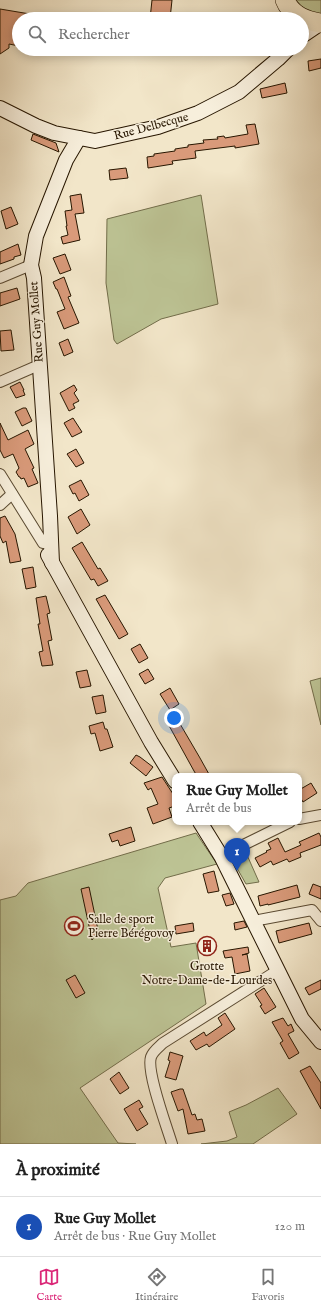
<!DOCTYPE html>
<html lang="fr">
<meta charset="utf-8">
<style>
:root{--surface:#fff;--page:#f2f2f2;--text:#222;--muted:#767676;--line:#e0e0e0;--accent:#db2777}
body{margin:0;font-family:"IM FELL English",serif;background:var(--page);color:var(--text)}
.you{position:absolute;left:174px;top:718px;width:14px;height:14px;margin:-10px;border:3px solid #fff;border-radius:50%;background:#1a73e8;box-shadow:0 0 0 6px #1a73e833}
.badge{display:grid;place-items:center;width:26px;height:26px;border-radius:50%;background:var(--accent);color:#fff;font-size:13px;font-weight:700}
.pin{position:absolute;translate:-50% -33px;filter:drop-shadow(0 1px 2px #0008)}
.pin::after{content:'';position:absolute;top:21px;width:14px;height:12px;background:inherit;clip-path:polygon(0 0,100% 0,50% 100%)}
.popup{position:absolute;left:172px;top:773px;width:130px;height:52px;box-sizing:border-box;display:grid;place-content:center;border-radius:8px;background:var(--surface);filter:drop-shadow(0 1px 3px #0005);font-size:13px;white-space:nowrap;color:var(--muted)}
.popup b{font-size:15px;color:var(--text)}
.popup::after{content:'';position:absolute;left:50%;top:100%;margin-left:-8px;border:8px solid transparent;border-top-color:var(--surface)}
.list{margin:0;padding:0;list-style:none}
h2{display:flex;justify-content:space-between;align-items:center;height:52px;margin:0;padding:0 16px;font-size:17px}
h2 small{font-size:13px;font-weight:400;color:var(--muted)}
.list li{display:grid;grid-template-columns:26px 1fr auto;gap:12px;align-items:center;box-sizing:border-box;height:60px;padding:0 16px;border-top:1px solid var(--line)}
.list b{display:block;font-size:15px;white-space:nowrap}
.list p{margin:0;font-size:13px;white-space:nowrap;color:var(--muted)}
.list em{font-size:13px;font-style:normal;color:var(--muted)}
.icon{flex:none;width:22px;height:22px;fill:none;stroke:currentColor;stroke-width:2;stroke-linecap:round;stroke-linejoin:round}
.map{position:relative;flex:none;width:321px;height:1144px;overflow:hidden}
.search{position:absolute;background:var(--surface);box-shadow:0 2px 10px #0003;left:12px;right:12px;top:12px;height:44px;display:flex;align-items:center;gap:10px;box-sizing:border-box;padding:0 14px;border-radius:22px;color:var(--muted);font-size:15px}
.sheet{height:112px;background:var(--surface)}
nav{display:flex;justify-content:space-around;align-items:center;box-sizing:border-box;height:56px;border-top:1px solid var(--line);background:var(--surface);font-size:11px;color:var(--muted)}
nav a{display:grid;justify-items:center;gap:2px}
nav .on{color:var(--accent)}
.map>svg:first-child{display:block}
.green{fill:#bdc495;stroke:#726d4a}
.building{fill:#d99a7a;stroke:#271600}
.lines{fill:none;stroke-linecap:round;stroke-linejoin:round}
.street-casing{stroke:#5a4a32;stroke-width:12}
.secondary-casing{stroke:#271600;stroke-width:16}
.highway-casing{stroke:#271600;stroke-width:20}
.street{stroke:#f7efdc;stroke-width:10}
.secondary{stroke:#f7efdc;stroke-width:14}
.highway{stroke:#f2e6c9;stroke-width:19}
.labels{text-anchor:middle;stroke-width:3;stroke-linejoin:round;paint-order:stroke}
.street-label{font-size:12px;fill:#271600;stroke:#f7efdc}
.poi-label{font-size:12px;fill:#271600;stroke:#f7efdc;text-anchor:start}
</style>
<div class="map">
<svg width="321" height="1144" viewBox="0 0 321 1144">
<rect width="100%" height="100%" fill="#f2e6c9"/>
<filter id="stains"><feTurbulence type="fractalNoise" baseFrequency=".005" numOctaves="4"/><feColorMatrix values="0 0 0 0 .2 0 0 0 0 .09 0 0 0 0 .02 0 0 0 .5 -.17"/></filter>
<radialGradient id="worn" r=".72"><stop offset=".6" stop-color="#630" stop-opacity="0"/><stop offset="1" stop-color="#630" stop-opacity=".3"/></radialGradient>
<g class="green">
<path d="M296 0H321V14C310 14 303 8 296 0Z"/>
<path d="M201 195 218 304 161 319 117 344 114 340 106 283 107 219Z"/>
<path d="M321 678V725L310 681Z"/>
<path d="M196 833 217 864 165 878 158 888 171 947 196 943 206 1004 80 1088 118 1143 136 1144H0V900L16 896 28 883Z"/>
<path d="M235 855H247L259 882 246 884 233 861Z"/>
<path d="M278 1088 297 1114 253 1144H201L227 1141 237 1137 229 1112 246 1105Z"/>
</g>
<g class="building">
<path d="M152 0H172L170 19H150Z"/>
<path d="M0 9 36 15V19H19V46L9 44V48L0 54Z"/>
<path d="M321 59V68L309 71 308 61Z"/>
<path d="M285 83 287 93 262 98 260 89Z"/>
<path d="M255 124 259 144 235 148V146L195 151 196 158 172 161 173 164 148 168 147 157 154 156V154L175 151V149L188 147V145L204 143 203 140 218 139 217 137 224 136 225 138 248 134 246 125Z"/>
<path d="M33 134 56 143 59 152 31 140Z"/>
<path d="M126 168 128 178 110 180 109 170Z"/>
<path d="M81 194 84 213 75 214 80 240 63 244 61 237 68 235 66 226H67L65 211 72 210 70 196Z"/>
<path d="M11 207 18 224 6 229 1 211Z"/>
<path d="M18 244 21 255 14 257V259L0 264V252Z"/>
<path d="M65 254 71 270 60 274 53 258Z"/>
<path d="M64 277 71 296 68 297 79 323 64 329 57 312 65 309 57 289H56L53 282Z"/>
<path d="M17 288 20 299 0 306V293Z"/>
<path d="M11 330 14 350 1 351 0 331Z"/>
<path d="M68 339 73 352 64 356 59 343Z"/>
<path d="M20 382 24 390H23L25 395 16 398 10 387Z"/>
<path d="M74 385 77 390 74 393 79 401 73 404 75 408 69 411 60 393Z"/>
<path d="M23 408H26L32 421 22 426 15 412Z"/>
<path d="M73 418 82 432 72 437 64 423Z"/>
<path d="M0 423 8 440 28 430 34 444 25 449 34 468 32 469 38 483 28 487 24 478 21 479 20 477H19L16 472 19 468 13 454 4 458 0 450Z"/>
<path d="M76 449 84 463 76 467 67 454Z"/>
<path d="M81 480 89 495 79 501 75 493 73 494 69 486Z"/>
<path d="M81 509 90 525 77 534 68 517Z"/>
<path d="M5 516 15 534 21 561 10 563 6 541 3 543 0 536V518Z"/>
<path d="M82 542 98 569 100 568 108 581 98 586 94 579 91 580 72 548Z"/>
<path d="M33 567 36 587 26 589 22 569Z"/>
<path d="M105 595 128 634 119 639 96 599Z"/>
<path d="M46 596 50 613 47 614 52 640 48 641 53 665 42 666 39 652 43 651 38 624H40L36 598Z"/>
<path d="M140 644 148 658 139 663 131 649Z"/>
<path d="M148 669 154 679 145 684 139 674Z"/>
<path d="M87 670 91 686 80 688 76 672Z"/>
<path d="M170 688 179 704 170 710 160 694Z"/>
<path d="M103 695 106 712 96 714 92 697Z"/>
<path d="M176 717 200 758 210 776H197L194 771 167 722Z"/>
<path d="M103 722 105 729H107L113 747 100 751 95 733 91 734 89 726Z"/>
<path d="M136 755 140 757 153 767 146 776 130 763Z"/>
<path d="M162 777 175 797V806L169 808 172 817 153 824 147 808 158 804 151 788 148 790 144 783Z"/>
<path d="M311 783 317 793 303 802 299 795V790Z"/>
<path d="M131 827 135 841 120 846 118 840 112 842 109 834Z"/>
<path d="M319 833 321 837V845L300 853 301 857 289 862 287 859 273 865 271 861 260 867 255 858 267 852 266 851 271 849 268 843 278 838 285 852 301 845 299 842Z"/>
<path d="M214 871 219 891 208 893 203 874Z"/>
<path d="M313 884 321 887V899L309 894Z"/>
<path d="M297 885 300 897 268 905V904L260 906 258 896Z"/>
<path d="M89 887 98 930 92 940 81 889Z"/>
<path d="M230 893 234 904 226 906 222 895Z"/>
<path d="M244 921 247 927 235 930 234 923Z"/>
<path d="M193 923 194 931 176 934 175 926Z"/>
<path d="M309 923 312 934 279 943 276 931Z"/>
<path d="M248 947 249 953 242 955 247 954 250 971 235 974 232 957 225 958 223 951Z"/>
<path d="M75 975 85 993 76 998 66 980Z"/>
<path d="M321 980V989L309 995 305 988Z"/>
<path d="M264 988 276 1007 265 1014 260 1006 262 1005 255 994Z"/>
<path d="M225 1013 235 1029 209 1047 207 1044 196 1050 190 1041 204 1032 206 1036 222 1025 218 1018Z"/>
<path d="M283 1018 288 1026 291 1024 294 1031 288 1034 299 1053 289 1059 280 1043 283 1041 272 1022Z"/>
<path d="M170 1052 183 1056 176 1080 165 1077 170 1061 168 1060Z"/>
<path d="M310 1066 321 1083V1109L300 1071Z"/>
<path d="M119 1072 129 1088 120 1094 110 1079Z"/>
<path d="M180 1089H183L192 1115 195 1114 197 1120 202 1119 205 1131 188 1134 183 1109 178 1111 171 1092Z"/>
<path d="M139 1100 143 1107 139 1109 148 1124 137 1131 124 1109Z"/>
</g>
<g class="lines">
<g class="street-casing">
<g id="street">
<path d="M0 278 31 265"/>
<path d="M0 382 39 365"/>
<path d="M0 474 43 543 51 545"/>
<path d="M0 505 12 494"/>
<path d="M299 819 321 815"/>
<path d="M221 856 290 822"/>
<path d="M253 921 312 910 321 921"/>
<path d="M172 1144C167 1127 146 1072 151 1057 153 1051 159 1047 163 1043L278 970"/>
</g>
</g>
<g class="secondary-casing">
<g id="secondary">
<path d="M302 36 321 23"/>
<path d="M0 108 36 126 54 133 95 141 158 127 198 113 239 92 278 59 288 49"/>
<path d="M48 555 151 742 175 781"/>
<path d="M52 563 50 516 34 278 31 265 36 236 66 160 79 138"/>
<path d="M200 822 221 856 302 1019 321 1042"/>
</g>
</g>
<g class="highway-casing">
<path id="highway" d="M285 0C291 15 306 21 321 23"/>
</g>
<use href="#street" class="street"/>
<use href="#secondary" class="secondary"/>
<use href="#highway" class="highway"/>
</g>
<defs>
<g id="stadium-ring" transform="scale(1)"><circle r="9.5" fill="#f7efdc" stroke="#8f2418" stroke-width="1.5"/><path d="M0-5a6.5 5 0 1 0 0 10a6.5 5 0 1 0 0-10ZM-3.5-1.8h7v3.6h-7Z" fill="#8f2418"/></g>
<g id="building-ring" transform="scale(1)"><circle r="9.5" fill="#f7efdc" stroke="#8f2418" stroke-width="1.5"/><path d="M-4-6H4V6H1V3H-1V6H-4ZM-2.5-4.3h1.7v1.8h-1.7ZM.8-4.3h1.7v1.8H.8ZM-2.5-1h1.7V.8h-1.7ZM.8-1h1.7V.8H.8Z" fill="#8f2418"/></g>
</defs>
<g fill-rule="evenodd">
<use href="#stadium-ring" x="74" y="926"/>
<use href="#building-ring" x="207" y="946"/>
</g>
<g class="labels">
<g class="street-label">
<text transform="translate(151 126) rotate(-15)" y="4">Rue Delbecque</text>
<text transform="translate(36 322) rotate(-94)" y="4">Rue Guy Mollet</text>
</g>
<g class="poi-label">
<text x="88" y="923">Salle de sport<tspan x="88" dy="14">Pierre Bérégovoy</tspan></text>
<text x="207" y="970" text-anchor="middle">Grotte<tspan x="207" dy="14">Notre-Dame-de-Lourdes</tspan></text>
</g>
</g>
<rect width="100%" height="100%" filter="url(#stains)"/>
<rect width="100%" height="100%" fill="url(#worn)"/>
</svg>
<div class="you"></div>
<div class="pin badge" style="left:237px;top:871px;background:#1a4fb4">1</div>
<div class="popup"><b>Rue Guy Mollet</b>Arrêt de bus</div>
<div class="search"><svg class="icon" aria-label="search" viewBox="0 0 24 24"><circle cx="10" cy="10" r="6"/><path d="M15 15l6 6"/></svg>Rechercher</div>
</div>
<section class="sheet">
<h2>À proximité<small></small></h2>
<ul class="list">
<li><span class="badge" style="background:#1a4fb4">1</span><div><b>Rue Guy Mollet</b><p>Arrêt de bus · Rue Guy Mollet</p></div><em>120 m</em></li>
</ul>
</section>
<nav>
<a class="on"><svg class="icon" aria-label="map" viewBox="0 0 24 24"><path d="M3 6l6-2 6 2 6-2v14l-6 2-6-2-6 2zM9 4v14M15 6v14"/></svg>Carte</a>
<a><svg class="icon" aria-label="directions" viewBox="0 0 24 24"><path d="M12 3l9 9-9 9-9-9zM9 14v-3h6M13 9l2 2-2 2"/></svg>Itinéraire</a>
<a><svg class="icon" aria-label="saved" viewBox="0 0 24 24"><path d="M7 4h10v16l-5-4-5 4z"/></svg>Favoris</a>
</nav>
